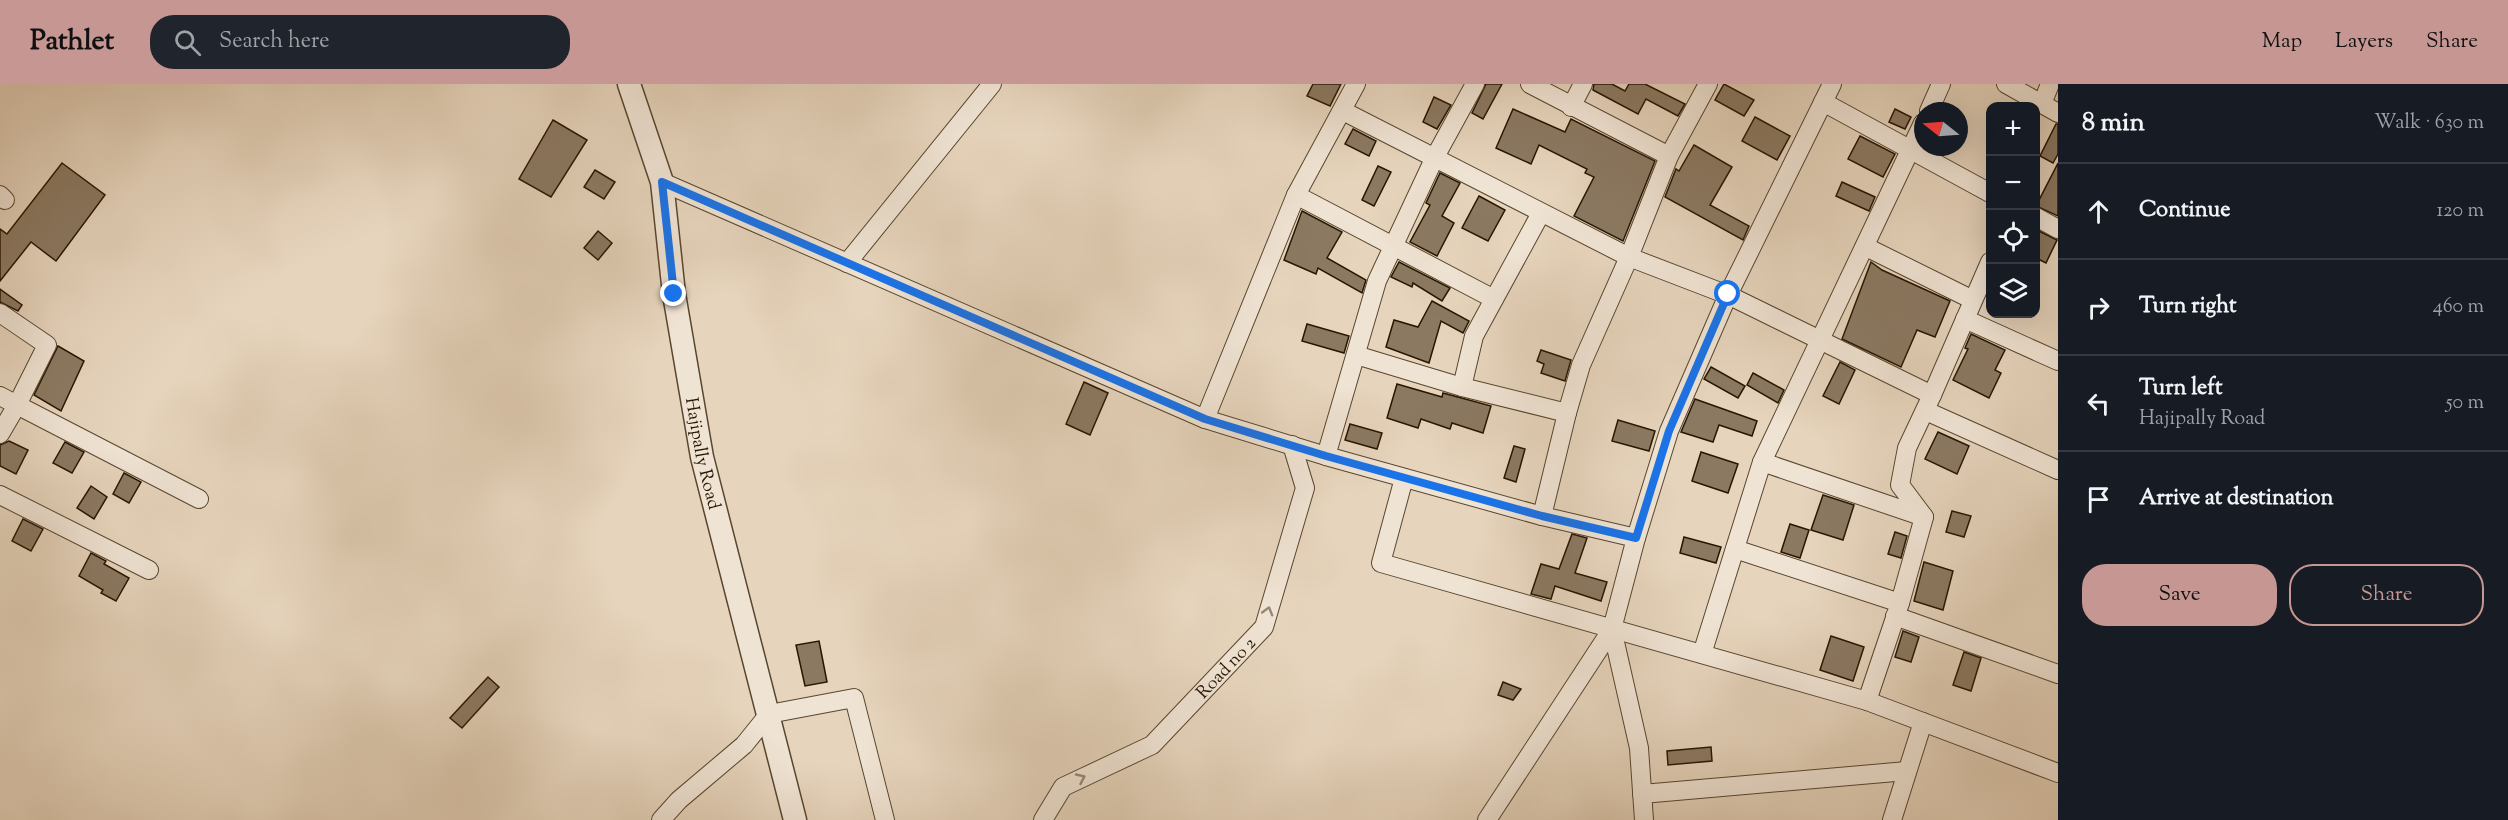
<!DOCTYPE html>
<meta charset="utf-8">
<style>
:root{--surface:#171b24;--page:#20242c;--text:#f1f3f6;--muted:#9ea1a6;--line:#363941;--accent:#c59692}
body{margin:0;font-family:"Sorts Mill Goudy",serif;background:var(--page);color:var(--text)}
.controls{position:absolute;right:18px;top:18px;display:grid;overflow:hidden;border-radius:12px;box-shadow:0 6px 24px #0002}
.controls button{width:54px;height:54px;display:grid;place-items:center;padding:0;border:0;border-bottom:2px solid var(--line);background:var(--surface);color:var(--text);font:30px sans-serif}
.compass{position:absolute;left:1914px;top:18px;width:54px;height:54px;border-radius:50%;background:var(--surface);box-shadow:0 6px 24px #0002;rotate:287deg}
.stop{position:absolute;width:18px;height:18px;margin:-14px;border:4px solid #1a73e8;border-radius:50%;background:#fff}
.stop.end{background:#1a73e8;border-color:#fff;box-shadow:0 2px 6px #0008}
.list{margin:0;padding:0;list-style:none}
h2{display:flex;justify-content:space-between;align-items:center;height:78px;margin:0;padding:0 24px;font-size:26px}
h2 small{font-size:20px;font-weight:400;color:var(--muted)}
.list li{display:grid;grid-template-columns:39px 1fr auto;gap:18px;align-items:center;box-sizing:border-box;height:96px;padding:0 24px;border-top:2px solid var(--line)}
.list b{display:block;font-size:22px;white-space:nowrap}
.list p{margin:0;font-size:20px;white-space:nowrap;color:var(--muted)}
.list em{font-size:20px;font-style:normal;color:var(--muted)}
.actions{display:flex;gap:12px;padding:18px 24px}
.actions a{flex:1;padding:14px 0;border:2px solid var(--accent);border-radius:24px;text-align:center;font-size:21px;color:var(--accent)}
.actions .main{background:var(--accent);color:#111}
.icon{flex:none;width:33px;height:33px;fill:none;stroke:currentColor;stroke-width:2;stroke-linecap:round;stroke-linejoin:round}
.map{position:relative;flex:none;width:2058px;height:736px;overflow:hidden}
header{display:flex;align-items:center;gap:36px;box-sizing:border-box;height:84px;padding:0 30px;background:var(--accent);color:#111}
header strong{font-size:28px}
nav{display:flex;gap:33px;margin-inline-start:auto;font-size:21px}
.search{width:420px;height:54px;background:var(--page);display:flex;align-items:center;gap:15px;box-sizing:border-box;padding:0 21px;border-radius:24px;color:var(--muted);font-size:22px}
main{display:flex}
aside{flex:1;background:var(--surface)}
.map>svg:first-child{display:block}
.building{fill:#8b7962;stroke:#281600;stroke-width:1.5}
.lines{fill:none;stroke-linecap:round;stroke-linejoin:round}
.minor-casing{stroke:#58462f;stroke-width:20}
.tertiary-casing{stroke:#58462f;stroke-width:25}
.minor{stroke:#efe3d3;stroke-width:18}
.tertiary{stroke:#efe3d3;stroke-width:22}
.oneway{stroke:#958774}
.route{stroke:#1a73e8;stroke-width:8}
.labels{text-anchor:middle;stroke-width:5;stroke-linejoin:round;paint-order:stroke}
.street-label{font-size:18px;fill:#281600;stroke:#efe3d3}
</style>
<header>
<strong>Pathlet</strong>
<div class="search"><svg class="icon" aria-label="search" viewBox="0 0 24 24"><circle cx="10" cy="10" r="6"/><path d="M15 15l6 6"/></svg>Search here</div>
<nav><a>Map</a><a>Layers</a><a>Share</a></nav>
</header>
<main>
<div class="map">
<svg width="2058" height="736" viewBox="0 0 2058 736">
<rect width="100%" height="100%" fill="#e6d4bc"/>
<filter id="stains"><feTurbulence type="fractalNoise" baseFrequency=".00333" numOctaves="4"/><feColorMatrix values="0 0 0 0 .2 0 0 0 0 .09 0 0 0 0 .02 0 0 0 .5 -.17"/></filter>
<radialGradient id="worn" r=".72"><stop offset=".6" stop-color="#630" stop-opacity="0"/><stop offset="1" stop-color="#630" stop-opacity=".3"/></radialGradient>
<g class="building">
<path d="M1313 0H1341L1330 22 1307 12Z"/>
<path d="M1486 0H1502L1483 35 1472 29Z"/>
<path d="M1594 0H1612L1625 7 1629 0H1645L1685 20 1678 32 1646 15 1638 30 1593 6Z"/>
<path d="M1724 0 1754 16 1744 32 1715 16Z"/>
<path d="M1434 13 1451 21 1437 45 1423 38Z"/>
<path d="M1513 25 1565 48 1571 35 1655 77 1623 157 1574 132 1594 93 1585 89 1587 85 1539 61 1531 80 1496 64Z"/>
<path d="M1895 25 1911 33 1905 45 1889 38Z"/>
<path d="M1755 33 1790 52 1777 76 1742 57Z"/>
<path d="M553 36 587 56 551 113 519 95Z"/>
<path d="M2056 40H2058V70L2053 79 2040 72Z"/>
<path d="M1353 45 1376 57 1369 72 1345 60Z"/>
<path d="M1860 52 1895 70 1883 93 1848 75Z"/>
<path d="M1694 61 1732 83 1710 121 1749 142 1743 156 1665 113 1676 85 1679 87Z"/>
<path d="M62 79 105 111 56 177 31 158 0 197V145L7 150Z"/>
<path d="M2058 79V132L2036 122Z"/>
<path d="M1378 82 1391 88 1374 122 1362 116Z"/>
<path d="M595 86 615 98 604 115 584 103Z"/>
<path d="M1440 89 1460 99 1442 132 1454 139 1437 172 1410 158 1430 121 1426 119Z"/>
<path d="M1842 98 1875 113 1869 127 1836 112Z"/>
<path d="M1479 112 1505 126 1488 157 1462 144Z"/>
<path d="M1302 127 1342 148 1327 174 1366 196 1362 209 1318 184 1316 190 1284 176Z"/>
<path d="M2037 146 2057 156 2046 179 2036 174Z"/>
<path d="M598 147 612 159 598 176 584 164Z"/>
<path d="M1399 178 1450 204 1442 217 1413 199 1412 203 1391 193Z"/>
<path d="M1871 178 1882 186 1950 217 1935 253 1917 246 1901 283 1842 255Z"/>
<path d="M0 205 22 221 18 227 0 218Z"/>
<path d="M1432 217 1469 237 1463 249 1441 237 1429 279 1386 263 1394 236 1418 243Z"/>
<path d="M1307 240 1349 252 1344 269 1302 257Z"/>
<path d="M1971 250 2005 266 1995 286 2001 289 1989 314 1953 296 1968 265 1965 264Z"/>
<path d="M58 262 84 277 61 327 34 311Z"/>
<path d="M1541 266 1571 276 1565 297 1541 289 1544 280 1537 277Z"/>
<path d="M1840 278 1855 286 1839 320 1823 312Z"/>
<path d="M1711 283 1745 302 1738 314 1704 295Z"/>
<path d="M1753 289 1784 306 1778 319 1747 301Z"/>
<path d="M1084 298 1108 309 1090 351 1066 340Z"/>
<path d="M1397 300 1442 313 1443 309 1491 322 1483 349 1452 339 1450 345 1421 335 1418 344 1387 334Z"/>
<path d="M1695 315 1757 337 1752 352 1719 341 1713 358 1681 348Z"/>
<path d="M1618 336 1655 347 1649 367 1612 357Z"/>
<path d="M1350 340 1382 349 1377 365 1345 356Z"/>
<path d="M1938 348 1969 362 1957 390 1925 375Z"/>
<path d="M9 357 28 366 16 390 0 382V361Z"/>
<path d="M65 358 84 368 72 389 53 379Z"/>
<path d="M1514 362 1525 365 1516 398 1504 394Z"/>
<path d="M1701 368 1738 380 1728 409 1692 397Z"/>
<path d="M124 389 141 398 129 419 113 410Z"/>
<path d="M91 402 107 413 94 435 77 424Z"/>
<path d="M1823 411 1854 421 1843 456 1811 446Z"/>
<path d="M1952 427 1971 432 1964 453 1946 448Z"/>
<path d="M23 435 43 445 31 467 12 457Z"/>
<path d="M1790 440 1809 446 1800 474 1781 468Z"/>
<path d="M1895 448 1907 452 1901 474 1888 470Z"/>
<path d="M1572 450 1587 454 1575 489 1607 498 1601 517 1555 502 1551 515 1531 510 1541 480 1559 485Z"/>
<path d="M1684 453 1721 463 1716 479 1680 469Z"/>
<path d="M91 469 106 477 104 480 129 494 116 517 101 509 103 506 79 492Z"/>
<path d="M1924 478 1953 487 1943 526 1914 517Z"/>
<path d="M1903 547 1919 553 1911 578 1895 573Z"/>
<path d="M1831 552 1864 563 1853 597 1820 586Z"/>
<path d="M819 557 827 598 805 602 796 561Z"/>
<path d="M1964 568 1981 574 1971 607 1953 601Z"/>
<path d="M488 593 499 603 462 644 450 634Z"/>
<path d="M1503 598 1521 605 1513 616 1498 611Z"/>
<path d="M1711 663 1712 677 1668 681 1667 667Z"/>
</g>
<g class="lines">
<g class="minor-casing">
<g id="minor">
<path d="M1530 0 1669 72"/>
<path d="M1708 0 1669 72 1629 173 1728 211 1932 311 1990 178"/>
<path d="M2006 0 2058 29"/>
<path d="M1823 18 1990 109"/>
<path d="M2042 20 2050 0"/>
<path d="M1571 23 1583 0"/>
<path d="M1343 27 1629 173 1581 281 1567 329 1462 303 1356 271"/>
<path d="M1929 27 1941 0"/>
<path d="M662 98 1205 335 1326 372 1542 432"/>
<path d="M0 111 5 116"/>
<path d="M1296 111 1494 215"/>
<path d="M2036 133 2058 145"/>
<path d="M1866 163 1973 216"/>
<path d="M847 179 992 0"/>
<path d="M0 229 47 261 17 321 199 415"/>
<path d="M1965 235 2058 277"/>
<path d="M1462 303 1474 252 1541 129"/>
<path d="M0 312 17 321 0 350"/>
<path d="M1926 327 2058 386"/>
<path d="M1567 329 1542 432 1636 454"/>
<path d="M1205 335 1296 111 1356 0"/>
<path d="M1326 372 1377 197 1435 73 1475 0"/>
<path d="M1762 378 1924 433 1900 401 1907 364 1932 311"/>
<path d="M1404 394 1381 479 1867 617 2058 689"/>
<path d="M0 411 149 486"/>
<path d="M1735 465 1900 519"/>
<path d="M1895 532 2058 590"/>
<path d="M1612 545 1639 664 1644 736"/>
<path d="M1702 570 1762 378 1923 39"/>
<path d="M1867 617 1900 519 1924 433"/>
<path d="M1642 710 1907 687"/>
<path d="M661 736 679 716 744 661 769 630 854 614 885 736"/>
<path id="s1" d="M1043 736 1063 703 1152 661 1264 543 1305 404 1292 361"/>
<path d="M1487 736 1612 545 1636 454 1669 347 1728 211 1832 0"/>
<path d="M1892 736 1923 638"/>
</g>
</g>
<g class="tertiary-casing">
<g id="tertiary">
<path id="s2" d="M629 0 662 98 674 210 702 373 795 736"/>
</g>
</g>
<use href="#minor" class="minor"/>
<use href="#tertiary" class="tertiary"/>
</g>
<defs><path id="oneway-chevron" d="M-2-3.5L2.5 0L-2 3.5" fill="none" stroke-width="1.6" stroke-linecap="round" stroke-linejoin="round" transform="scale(1.5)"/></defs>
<g class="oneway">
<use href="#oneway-chevron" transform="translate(1268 527) rotate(-74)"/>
<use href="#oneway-chevron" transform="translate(1081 694) rotate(-25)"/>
</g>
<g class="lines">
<path class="route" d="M674 210 662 98 1205 335 1326 372 1542 432 1636 454 1669 347 1728 210"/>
</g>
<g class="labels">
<g class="street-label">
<text dy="6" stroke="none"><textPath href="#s2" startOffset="378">Hajipally Road</textPath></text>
<text dy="6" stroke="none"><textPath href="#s1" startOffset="244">Road no 2</textPath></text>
</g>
</g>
<rect width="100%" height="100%" filter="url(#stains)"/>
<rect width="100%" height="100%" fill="url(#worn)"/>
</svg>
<div class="controls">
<button>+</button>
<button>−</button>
<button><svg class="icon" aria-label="locate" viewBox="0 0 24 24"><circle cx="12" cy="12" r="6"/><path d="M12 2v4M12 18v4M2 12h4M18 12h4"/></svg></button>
<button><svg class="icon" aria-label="layers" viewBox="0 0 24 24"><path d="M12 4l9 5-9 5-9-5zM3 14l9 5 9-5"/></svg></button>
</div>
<svg class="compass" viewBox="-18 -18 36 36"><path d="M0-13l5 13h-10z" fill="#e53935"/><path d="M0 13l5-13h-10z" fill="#9ea1a6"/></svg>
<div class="stop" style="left:1728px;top:210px"></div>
<div class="stop end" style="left:674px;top:210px"></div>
</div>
<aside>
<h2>8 min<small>Walk · 630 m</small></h2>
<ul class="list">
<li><svg class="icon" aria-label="ahead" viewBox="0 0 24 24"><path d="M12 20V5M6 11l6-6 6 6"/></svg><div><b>Continue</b></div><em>120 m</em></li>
<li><svg class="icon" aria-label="right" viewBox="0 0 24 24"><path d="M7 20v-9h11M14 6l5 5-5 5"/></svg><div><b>Turn right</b></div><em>460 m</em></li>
<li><svg class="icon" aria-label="left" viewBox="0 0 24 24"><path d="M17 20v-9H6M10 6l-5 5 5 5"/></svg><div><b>Turn left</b><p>Hajipally Road</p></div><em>50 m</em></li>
<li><svg class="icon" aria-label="arrive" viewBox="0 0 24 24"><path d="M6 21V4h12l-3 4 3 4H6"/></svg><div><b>Arrive at destination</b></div></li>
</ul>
<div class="actions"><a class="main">Save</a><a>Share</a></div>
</aside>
</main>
